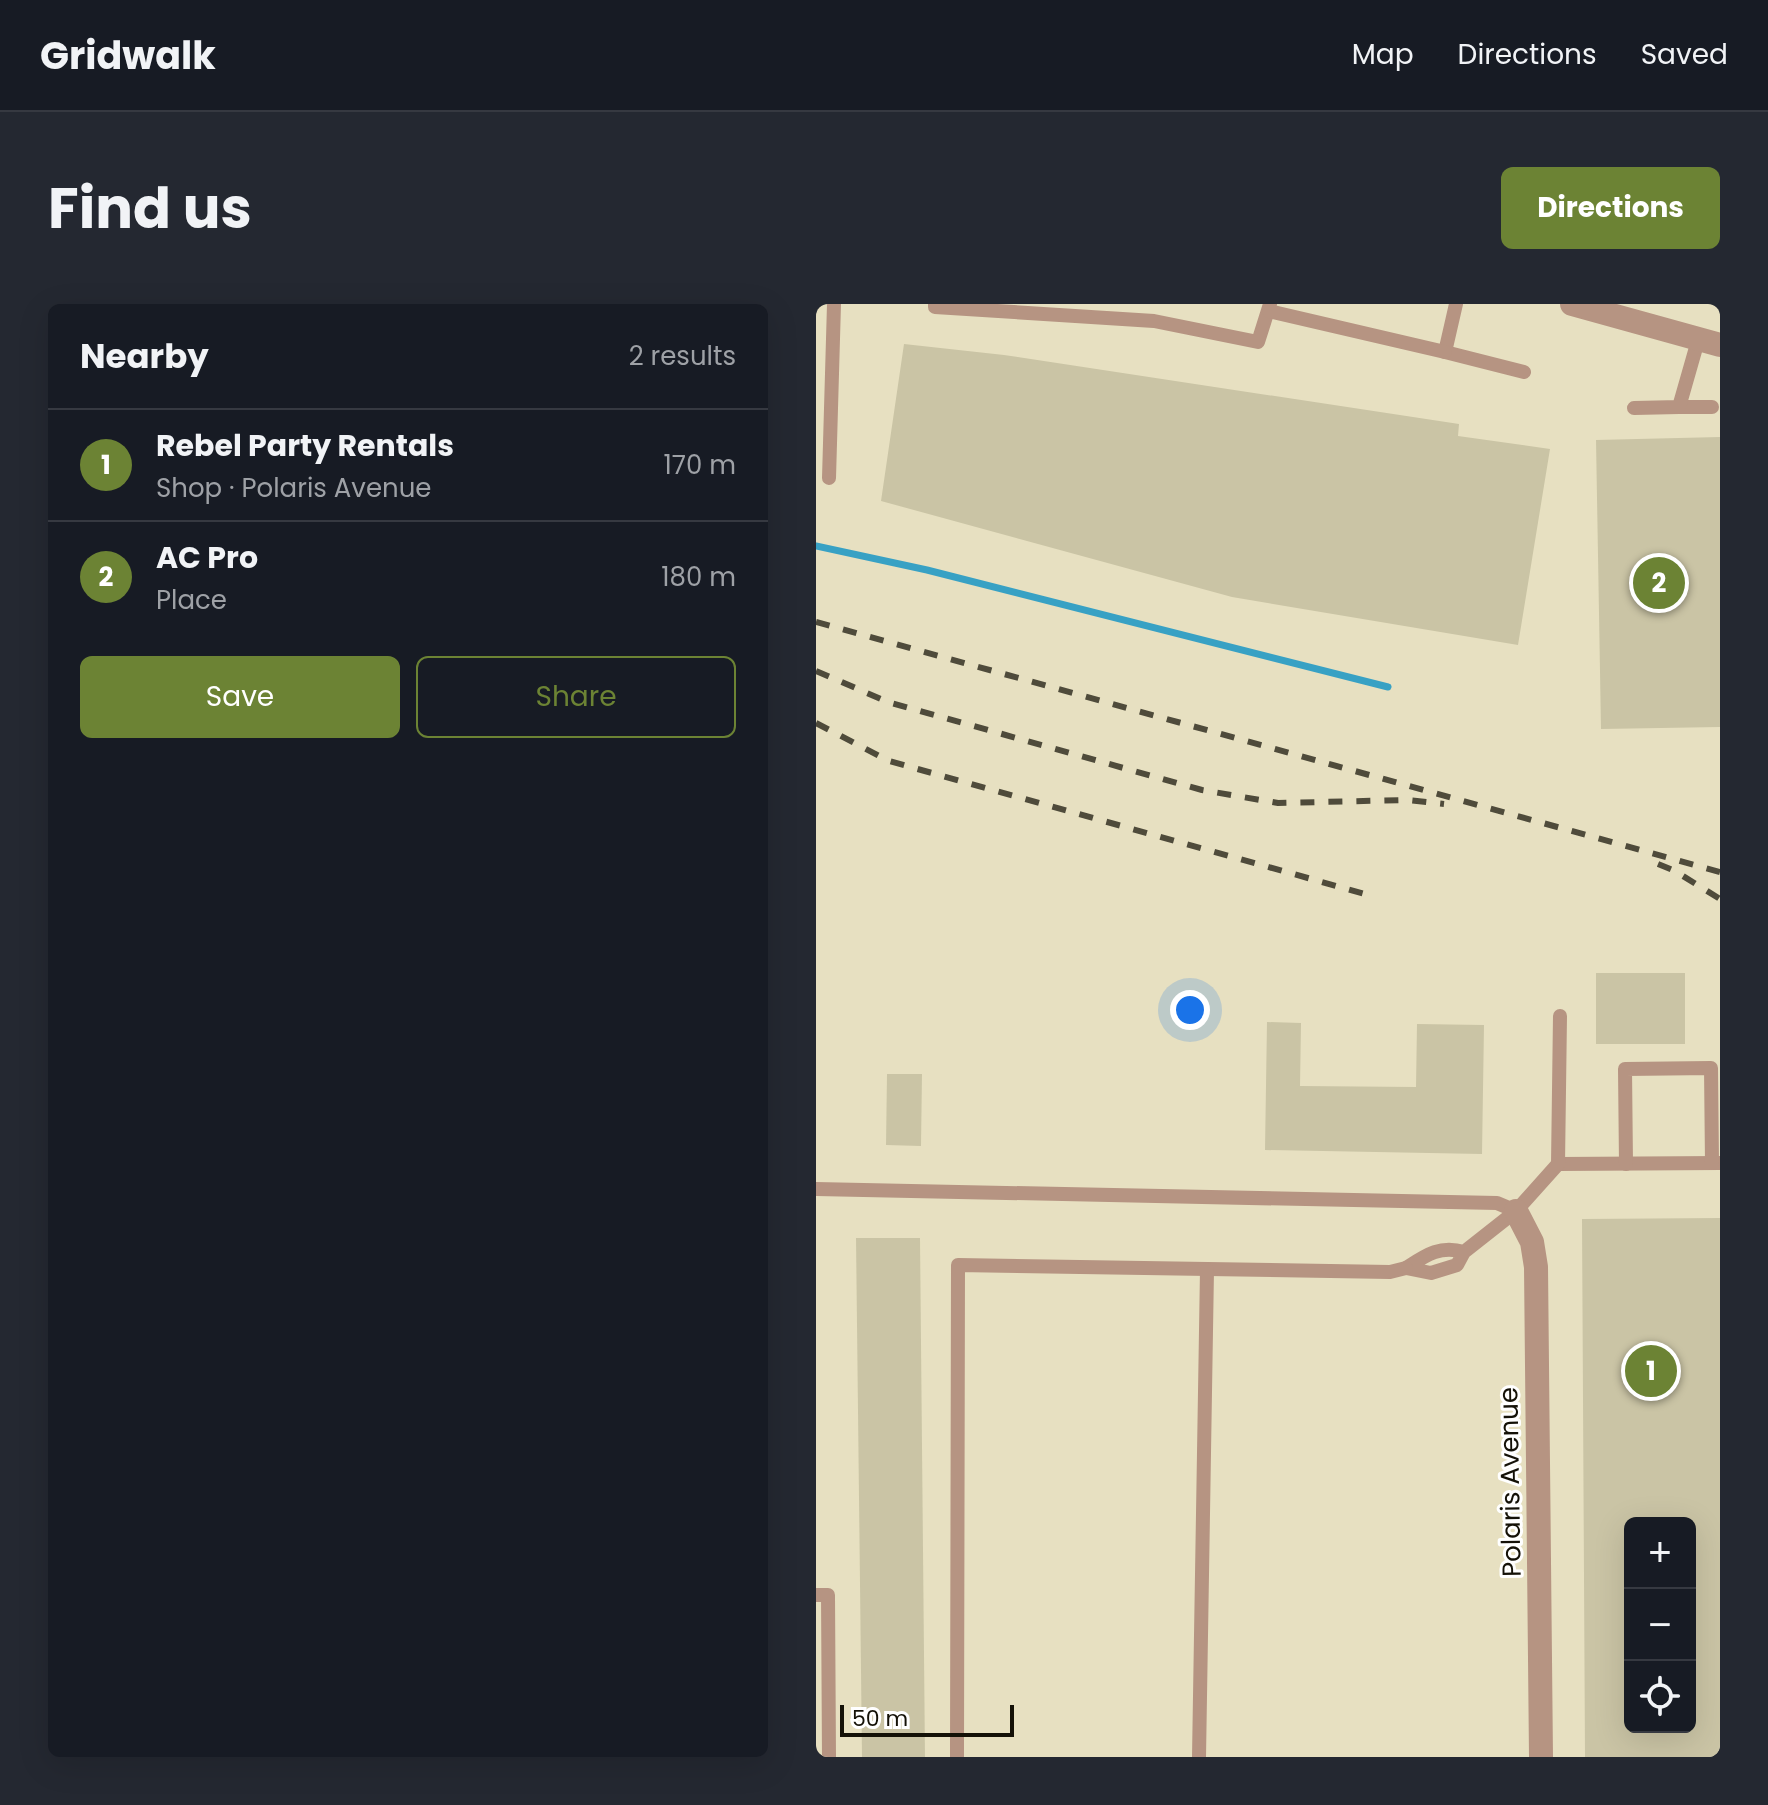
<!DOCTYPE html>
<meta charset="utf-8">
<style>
:root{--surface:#171b24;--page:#242831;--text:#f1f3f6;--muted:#9ea1a6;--line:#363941;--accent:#6c8334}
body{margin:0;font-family:Poppins,sans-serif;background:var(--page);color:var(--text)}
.controls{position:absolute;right:24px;bottom:24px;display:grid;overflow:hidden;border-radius:12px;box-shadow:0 8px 32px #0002}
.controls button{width:72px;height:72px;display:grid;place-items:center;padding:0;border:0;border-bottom:2px solid var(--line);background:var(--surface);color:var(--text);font:40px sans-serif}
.scale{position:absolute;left:24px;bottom:20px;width:174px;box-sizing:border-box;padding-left:8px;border:4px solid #141107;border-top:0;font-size:22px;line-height:28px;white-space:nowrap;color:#141107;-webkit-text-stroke:6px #fff;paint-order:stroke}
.you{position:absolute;left:374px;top:706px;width:28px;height:28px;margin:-20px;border:6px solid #fff;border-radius:50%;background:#1a73e8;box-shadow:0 0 0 12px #1a73e833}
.badge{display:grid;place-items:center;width:52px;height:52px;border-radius:50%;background:var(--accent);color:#fff;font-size:26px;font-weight:700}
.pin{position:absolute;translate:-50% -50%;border:4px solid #fff;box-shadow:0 2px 8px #0006}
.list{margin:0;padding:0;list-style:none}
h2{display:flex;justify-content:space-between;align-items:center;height:104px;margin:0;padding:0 32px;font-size:34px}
h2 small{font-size:26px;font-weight:400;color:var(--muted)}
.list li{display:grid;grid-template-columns:52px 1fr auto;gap:24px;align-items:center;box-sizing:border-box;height:112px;padding:0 32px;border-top:2px solid var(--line)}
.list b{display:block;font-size:30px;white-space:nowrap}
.list p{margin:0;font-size:26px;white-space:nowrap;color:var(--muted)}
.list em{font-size:26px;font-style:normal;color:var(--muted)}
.actions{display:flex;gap:16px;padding:24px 32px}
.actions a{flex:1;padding:18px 0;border:2px solid var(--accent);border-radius:12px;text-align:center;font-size:28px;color:var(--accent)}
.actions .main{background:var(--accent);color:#fff}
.icon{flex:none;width:44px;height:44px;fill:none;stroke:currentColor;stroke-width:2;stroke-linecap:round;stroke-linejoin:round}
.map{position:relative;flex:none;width:904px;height:1453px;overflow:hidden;border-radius:12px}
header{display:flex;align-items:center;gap:48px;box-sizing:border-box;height:112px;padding:0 40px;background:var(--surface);border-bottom:2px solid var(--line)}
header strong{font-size:38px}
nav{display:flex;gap:44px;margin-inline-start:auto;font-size:28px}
.intro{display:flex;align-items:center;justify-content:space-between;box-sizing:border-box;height:192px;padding:0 48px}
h1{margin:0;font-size:56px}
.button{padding:20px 36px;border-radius:12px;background:var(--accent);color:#fff;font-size:28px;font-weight:700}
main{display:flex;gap:48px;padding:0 48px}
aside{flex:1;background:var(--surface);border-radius:12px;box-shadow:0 8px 32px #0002}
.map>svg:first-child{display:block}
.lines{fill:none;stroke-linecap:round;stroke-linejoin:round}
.stream{stroke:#38a1c4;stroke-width:7}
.building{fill:#cac4a5;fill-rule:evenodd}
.lane{stroke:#b69482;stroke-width:14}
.street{stroke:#b69482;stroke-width:24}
.rail{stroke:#4f4b3b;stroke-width:6;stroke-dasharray:14 14;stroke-linecap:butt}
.labels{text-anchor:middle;stroke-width:6;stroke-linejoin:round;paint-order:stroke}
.street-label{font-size:26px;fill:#141107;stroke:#fff}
</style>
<header>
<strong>Gridwalk</strong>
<nav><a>Map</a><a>Directions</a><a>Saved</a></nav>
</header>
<div class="intro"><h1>Find us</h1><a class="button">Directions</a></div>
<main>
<aside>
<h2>Nearby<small>2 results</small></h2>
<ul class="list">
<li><span class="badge">1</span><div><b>Rebel Party Rentals</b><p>Shop · Polaris Avenue</p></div><em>170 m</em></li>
<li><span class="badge">2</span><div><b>AC Pro</b><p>Place</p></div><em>180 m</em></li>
</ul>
<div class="actions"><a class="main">Save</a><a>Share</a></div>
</aside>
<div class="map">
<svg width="904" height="1453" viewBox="0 0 904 1453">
<rect width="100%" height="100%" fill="#e7e0c1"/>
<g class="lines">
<path class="stream" d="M0 242 111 266 572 383"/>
</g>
<g class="building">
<path d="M88 40 188 51 643 120 642 132 734 145 702 341 416 293 65 197Z"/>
<path d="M904 133V423L785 425 780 136Z"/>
<rect x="780" y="669" width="89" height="71"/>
<path d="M451 718 485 719 484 782 600 783 601 720 668 721 666 850 449 846Z"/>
<path d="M71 770H106L105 842 70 841Z"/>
<path d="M904 914V1453H769L766 915ZM814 1219H874V1423H814Z"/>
<path d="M40 934H104L109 1453H46Z"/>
</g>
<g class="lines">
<g class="lane">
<path d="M119 0V3L338 17 442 38 454 0"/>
<path d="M640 0 629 48 708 68"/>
<path d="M453 7 629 48"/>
<path d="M863 103H896"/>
<path d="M818 104 863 103 883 33"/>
<path d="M13 174 18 0"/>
<path d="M742 860 904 859"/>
<path d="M810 860 809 765 895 764 896 859"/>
<path d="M0 885 681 899 700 907"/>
<path d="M648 948C624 941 610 951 590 964L615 969 641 961 648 948 700 907 742 860 744 712"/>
<path d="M0 1291H12L13 1453"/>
<path d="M141 1453 142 961 574 968 590 964"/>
<path d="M383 1453 391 966"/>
</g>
<g class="street">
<path d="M756 0 904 41"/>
<path d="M700 907 716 938 720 963 725 1453"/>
</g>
<g class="rail">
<path d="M0 318 904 568"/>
<path d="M0 367 72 398 386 486 462 499 591 496 628 500"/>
<path d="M0 419 73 457 549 590"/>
<path d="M842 560 859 567 904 595"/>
</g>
</g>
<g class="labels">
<g class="street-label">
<text transform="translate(694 1178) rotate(-91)" y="9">Polaris Avenue</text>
</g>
</g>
</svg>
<div class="controls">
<button>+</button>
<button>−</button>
<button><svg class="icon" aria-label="locate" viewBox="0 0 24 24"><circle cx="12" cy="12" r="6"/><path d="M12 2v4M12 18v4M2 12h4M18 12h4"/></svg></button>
</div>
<div class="scale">50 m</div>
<div class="you"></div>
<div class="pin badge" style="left:835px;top:1067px">1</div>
<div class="pin badge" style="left:843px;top:279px">2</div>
</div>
</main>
